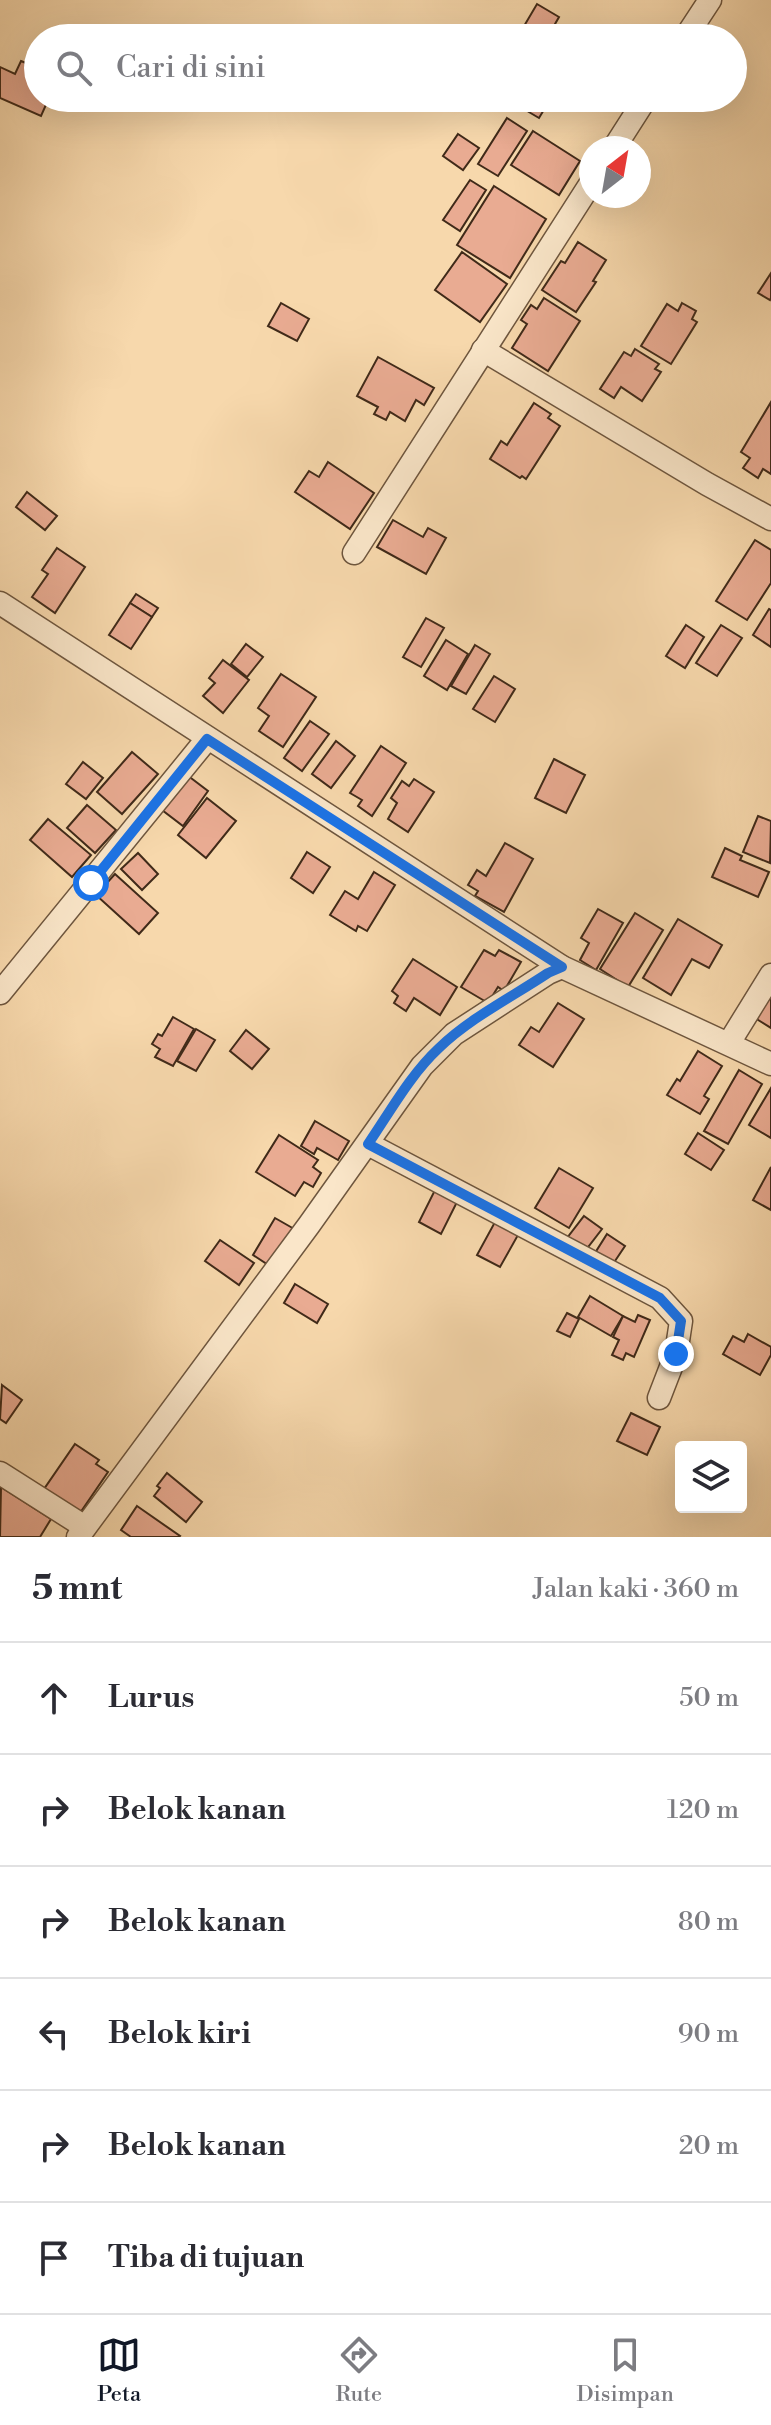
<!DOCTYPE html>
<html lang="id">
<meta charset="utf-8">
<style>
:root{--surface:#fff;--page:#f7f7f7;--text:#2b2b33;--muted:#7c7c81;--line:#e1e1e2;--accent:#111827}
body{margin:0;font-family:"Libre Bodoni",serif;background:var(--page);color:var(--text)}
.controls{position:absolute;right:24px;bottom:24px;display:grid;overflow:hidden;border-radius:8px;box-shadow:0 8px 32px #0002}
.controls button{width:72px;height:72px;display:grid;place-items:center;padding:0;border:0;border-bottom:2px solid var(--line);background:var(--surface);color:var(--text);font:40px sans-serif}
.compass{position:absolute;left:579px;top:136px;width:72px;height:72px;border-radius:50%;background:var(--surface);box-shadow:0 8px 32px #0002;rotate:31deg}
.stop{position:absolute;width:24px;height:24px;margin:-18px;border:6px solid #1a73e8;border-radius:50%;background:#fff}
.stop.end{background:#1a73e8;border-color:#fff;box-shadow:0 2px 8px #0008}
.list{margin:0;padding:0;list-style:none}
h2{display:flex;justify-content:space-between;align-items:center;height:104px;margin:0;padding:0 32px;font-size:34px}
h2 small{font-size:26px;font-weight:400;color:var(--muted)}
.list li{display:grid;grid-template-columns:52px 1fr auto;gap:24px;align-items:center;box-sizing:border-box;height:112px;padding:0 32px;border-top:2px solid var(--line)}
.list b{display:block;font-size:30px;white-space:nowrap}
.list em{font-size:26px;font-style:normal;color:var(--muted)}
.icon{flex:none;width:44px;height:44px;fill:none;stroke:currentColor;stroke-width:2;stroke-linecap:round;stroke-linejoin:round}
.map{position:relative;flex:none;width:771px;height:1537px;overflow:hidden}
.search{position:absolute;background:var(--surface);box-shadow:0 8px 32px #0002;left:24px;right:24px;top:24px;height:88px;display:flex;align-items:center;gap:20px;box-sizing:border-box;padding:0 28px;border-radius:44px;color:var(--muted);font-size:30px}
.sheet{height:776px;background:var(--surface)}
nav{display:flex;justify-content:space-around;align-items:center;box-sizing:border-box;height:112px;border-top:2px solid var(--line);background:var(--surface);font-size:22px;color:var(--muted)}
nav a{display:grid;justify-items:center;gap:4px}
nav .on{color:var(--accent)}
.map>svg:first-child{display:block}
.building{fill:#e9ab92;stroke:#402a19;stroke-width:2}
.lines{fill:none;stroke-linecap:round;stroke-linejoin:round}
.street-casing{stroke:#6e563e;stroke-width:25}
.street{stroke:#fae6c9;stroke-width:22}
.route{stroke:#1a73e8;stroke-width:10}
</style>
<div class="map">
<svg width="771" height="1537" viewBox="0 0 771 1537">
<rect width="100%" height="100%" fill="#f7d8ac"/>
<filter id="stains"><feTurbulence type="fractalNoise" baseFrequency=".0025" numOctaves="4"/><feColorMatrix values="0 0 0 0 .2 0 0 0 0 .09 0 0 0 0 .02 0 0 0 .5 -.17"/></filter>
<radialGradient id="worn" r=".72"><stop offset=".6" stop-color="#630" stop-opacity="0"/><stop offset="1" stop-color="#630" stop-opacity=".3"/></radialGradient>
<g class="building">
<path d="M537 4 559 17 547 38H517Z"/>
<path d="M21 61 38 68V98H49L41 116 0 98V67L15 74Z"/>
<path d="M521 98H551L539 118 517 105Z"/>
<path d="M507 118 527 131 498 176 478 164Z"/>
<path d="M533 131 580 161 559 195 511 165Z"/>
<path d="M458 134 479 148 463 170 443 156Z"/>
<path d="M470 180 486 190 460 231 443 220Z"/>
<path d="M494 186 546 219 510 278 457 245Z"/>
<path d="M578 242 606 260 593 281 596 282 576 312 542 290 561 261 565 263Z"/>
<path d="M462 252 507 284 480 322 435 290Z"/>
<path d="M771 273V298L770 300 758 293Z"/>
<path d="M544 298 580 321 548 371 512 348 527 324 521 320 531 305 537 309Z"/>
<path d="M281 303 309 319 297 341 268 326Z"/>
<path d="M682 303 696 311 692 319 697 322 671 364 641 346 667 304 678 311Z"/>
<path d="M635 349 659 364 655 369 661 372 642 401 621 387 614 398 600 389 624 352 631 356Z"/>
<path d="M378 357 434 388 424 405 416 400 405 421 390 412 386 420 374 414 378 407 357 396Z"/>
<path d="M771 402V474L763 469 758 478 743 468 750 458 741 452Z"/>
<path d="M534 403 551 414 548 418 560 426 526 479 522 476 520 478 490 459 501 441 507 445Z"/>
<path d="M328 462 374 493 350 529 295 492 309 471 319 477Z"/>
<path d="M27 492 57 516 45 530 16 507Z"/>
<path d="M393 520 423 537 428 528 446 538 426 574 377 547Z"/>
<path d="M755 540 771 550V583L747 620 716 601Z"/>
<path d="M57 548 85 567 55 613 32 597 48 574 42 570Z"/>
<path d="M136 594 158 608 152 617 130 603Z"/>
<path d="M130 603 152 617 131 649 109 635Z"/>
<path d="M769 609 771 610V647L753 635Z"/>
<path d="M426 618 444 628 421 667 403 657Z"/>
<path d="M686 625 704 637 685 668 666 656Z"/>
<path d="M721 625 742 638 717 676 696 663Z"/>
<path d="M446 640 468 654 447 690 424 676Z"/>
<path d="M246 644 263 657 247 677 231 664Z"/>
<path d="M475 645 490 654 466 694 451 686Z"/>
<path d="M223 660 249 680 223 713 203 696 215 683 209 678Z"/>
<path d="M281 674 316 697 283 747 259 731 269 716 258 708Z"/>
<path d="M494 676 515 689 495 722 473 709Z"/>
<path d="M310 721 329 734 302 771 284 758Z"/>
<path d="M336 741 355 756 331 788 312 774Z"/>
<path d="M381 746 406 763 372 816 358 806 362 800 350 793Z"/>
<path d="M132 752 158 774 122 814 97 792Z"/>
<path d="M554 759 585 775 566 813 535 798Z"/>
<path d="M83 762 103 778 86 799 66 784Z"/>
<path d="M187 775 208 791 183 826 162 810Z"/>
<path d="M414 779 434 792 408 832 388 819 397 803 391 798 402 781 409 786Z"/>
<path d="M207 798 236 821 206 858 178 835Z"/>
<path d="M87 805 116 830 95 853 67 828Z"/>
<path d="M758 816 771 821 770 863 743 852Z"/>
<path d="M48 819 91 855 72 877 30 840Z"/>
<path d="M505 843 533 859 504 912 475 896 478 891 468 885 477 870 486 876Z"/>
<path d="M725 848 742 856 740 860 769 872 758 897 712 877Z"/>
<path d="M307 852 330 867 313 893 291 878Z"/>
<path d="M138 853 158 874 142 890 121 869Z"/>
<path d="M374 872 395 885 367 931 358 926 356 931 330 915 345 891 358 899Z"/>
<path d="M115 874 158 913 139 934 96 895Z"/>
<path d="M598 909 623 923 596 970 580 960 589 943 581 938Z"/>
<path d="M635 913 663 930 628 987 600 969Z"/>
<path d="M678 919 722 945 709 968 692 959 671 995 643 978Z"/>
<path d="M484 950 495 956 499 950 521 962 504 991 498 987 488 1003 461 987Z"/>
<path d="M413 959 457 987 440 1015 414 998 406 1011 394 1003 398 996 392 991Z"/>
<path d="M771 994V1028L755 1018Z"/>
<path d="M558 1003 584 1019 553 1067 519 1045 531 1027 539 1032Z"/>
<path d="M173 1017 194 1029 173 1066 155 1057 160 1049 152 1044 158 1034 162 1036Z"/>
<path d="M196 1029 215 1040 196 1071 177 1061Z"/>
<path d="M246 1030 269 1049 252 1069 230 1051Z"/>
<path d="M698 1051 722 1066 704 1096 709 1099 700 1114 667 1095 677 1079 680 1081Z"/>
<path d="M739 1070 762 1084 728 1144 704 1131Z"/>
<path d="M771 1088V1138L749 1125Z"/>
<path d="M315 1121 349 1141 338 1160 317 1148 314 1154 301 1146Z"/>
<path d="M698 1133 724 1150 711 1170 685 1154Z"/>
<path d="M279 1135 318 1160 313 1167 321 1173 313 1187 304 1182 295 1196 256 1172Z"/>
<path d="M771 1167V1210L753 1200Z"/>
<path d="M559 1168 593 1188 569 1228 535 1208Z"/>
<path d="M435 1190 457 1202 441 1234 419 1222Z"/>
<path d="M584 1216 602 1229 585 1251 567 1238Z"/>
<path d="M275 1218 296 1230 273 1268 253 1255Z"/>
<path d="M495 1222 518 1235 500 1267 477 1255Z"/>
<path d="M607 1234 625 1246 613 1264 595 1253Z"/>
<path d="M220 1240 254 1263 239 1285 205 1261Z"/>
<path d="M295 1284 328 1304 317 1323 284 1303Z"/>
<path d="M590 1296 623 1316 611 1336 578 1317Z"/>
<path d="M567 1313 579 1319 570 1337 557 1331Z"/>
<path d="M638 1315 650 1320 634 1357 626 1353 623 1360 612 1355 619 1340 613 1337 623 1316 635 1322Z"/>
<path d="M748 1334 771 1347V1355L760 1375 723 1354 733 1336 744 1342Z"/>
<path d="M2 1385 22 1400 6 1423 0 1419Z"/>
<path d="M631 1413 660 1427 647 1455 617 1441Z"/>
<path d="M75 1444 99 1460 96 1464 108 1472 80 1513 42 1492Z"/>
<path d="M167 1473 202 1502 186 1522 154 1496 160 1488 157 1486Z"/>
<path d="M1 1487 51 1519 40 1537H0Z"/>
<path d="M137 1506 180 1536 179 1537H131L121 1530Z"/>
</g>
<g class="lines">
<g class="street-casing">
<g id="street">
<path d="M685 38 710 0"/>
<path d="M614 148 646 98"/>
<path d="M483 350 707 484 771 519"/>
<path d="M354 553 591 183"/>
<path d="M0 603 562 967 771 1064"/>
<path d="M0 993 207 739"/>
<path d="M729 1043 771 975"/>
<path d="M368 1144 660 1298 681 1321 676 1354 659 1398"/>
<path d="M0 1473 85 1527"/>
<path d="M78 1537 309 1225 422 1066 454 1034 548 973 562 967"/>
</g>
</g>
<use href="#street" class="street"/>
</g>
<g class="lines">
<path class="route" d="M91 883 207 739 562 967 548 973C512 997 470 1018 439 1048 410 1075 390 1112 368 1144L660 1298 681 1321 676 1354"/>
</g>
<rect width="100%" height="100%" filter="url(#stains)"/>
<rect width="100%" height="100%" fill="url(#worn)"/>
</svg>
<div class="controls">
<button><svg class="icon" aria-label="layers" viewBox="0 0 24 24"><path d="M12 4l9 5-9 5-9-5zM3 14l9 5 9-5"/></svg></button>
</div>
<svg class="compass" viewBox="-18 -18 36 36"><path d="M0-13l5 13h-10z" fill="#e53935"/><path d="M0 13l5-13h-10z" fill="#7c7c81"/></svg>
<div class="stop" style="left:91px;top:883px"></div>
<div class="stop end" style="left:676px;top:1354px"></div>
<div class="search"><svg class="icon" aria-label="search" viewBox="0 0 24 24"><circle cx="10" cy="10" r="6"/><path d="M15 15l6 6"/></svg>Cari di sini</div>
</div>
<section class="sheet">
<h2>5 mnt<small>Jalan kaki · 360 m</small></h2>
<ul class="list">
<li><svg class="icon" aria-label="ahead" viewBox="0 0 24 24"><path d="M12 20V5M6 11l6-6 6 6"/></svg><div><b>Lurus</b></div><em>50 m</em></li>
<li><svg class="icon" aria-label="right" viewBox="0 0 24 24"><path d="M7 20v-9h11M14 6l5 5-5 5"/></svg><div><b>Belok kanan</b></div><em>120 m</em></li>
<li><svg class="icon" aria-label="right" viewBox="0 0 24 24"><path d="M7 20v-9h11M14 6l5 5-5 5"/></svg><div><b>Belok kanan</b></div><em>80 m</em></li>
<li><svg class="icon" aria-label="left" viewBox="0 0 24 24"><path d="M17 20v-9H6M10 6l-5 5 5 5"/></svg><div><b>Belok kiri</b></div><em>90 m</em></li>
<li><svg class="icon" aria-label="right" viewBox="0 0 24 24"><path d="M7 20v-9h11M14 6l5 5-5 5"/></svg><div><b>Belok kanan</b></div><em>20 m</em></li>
<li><svg class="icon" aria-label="arrive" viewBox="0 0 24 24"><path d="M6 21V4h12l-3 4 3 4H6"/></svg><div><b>Tiba di tujuan</b></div></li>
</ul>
</section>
<nav>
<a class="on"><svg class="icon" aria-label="map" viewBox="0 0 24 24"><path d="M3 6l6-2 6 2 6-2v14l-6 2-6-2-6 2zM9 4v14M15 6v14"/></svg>Peta</a>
<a><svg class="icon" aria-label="directions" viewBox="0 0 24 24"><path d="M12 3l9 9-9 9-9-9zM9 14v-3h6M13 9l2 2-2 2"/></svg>Rute</a>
<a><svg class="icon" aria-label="saved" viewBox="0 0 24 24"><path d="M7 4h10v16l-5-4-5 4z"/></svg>Disimpan</a>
</nav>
